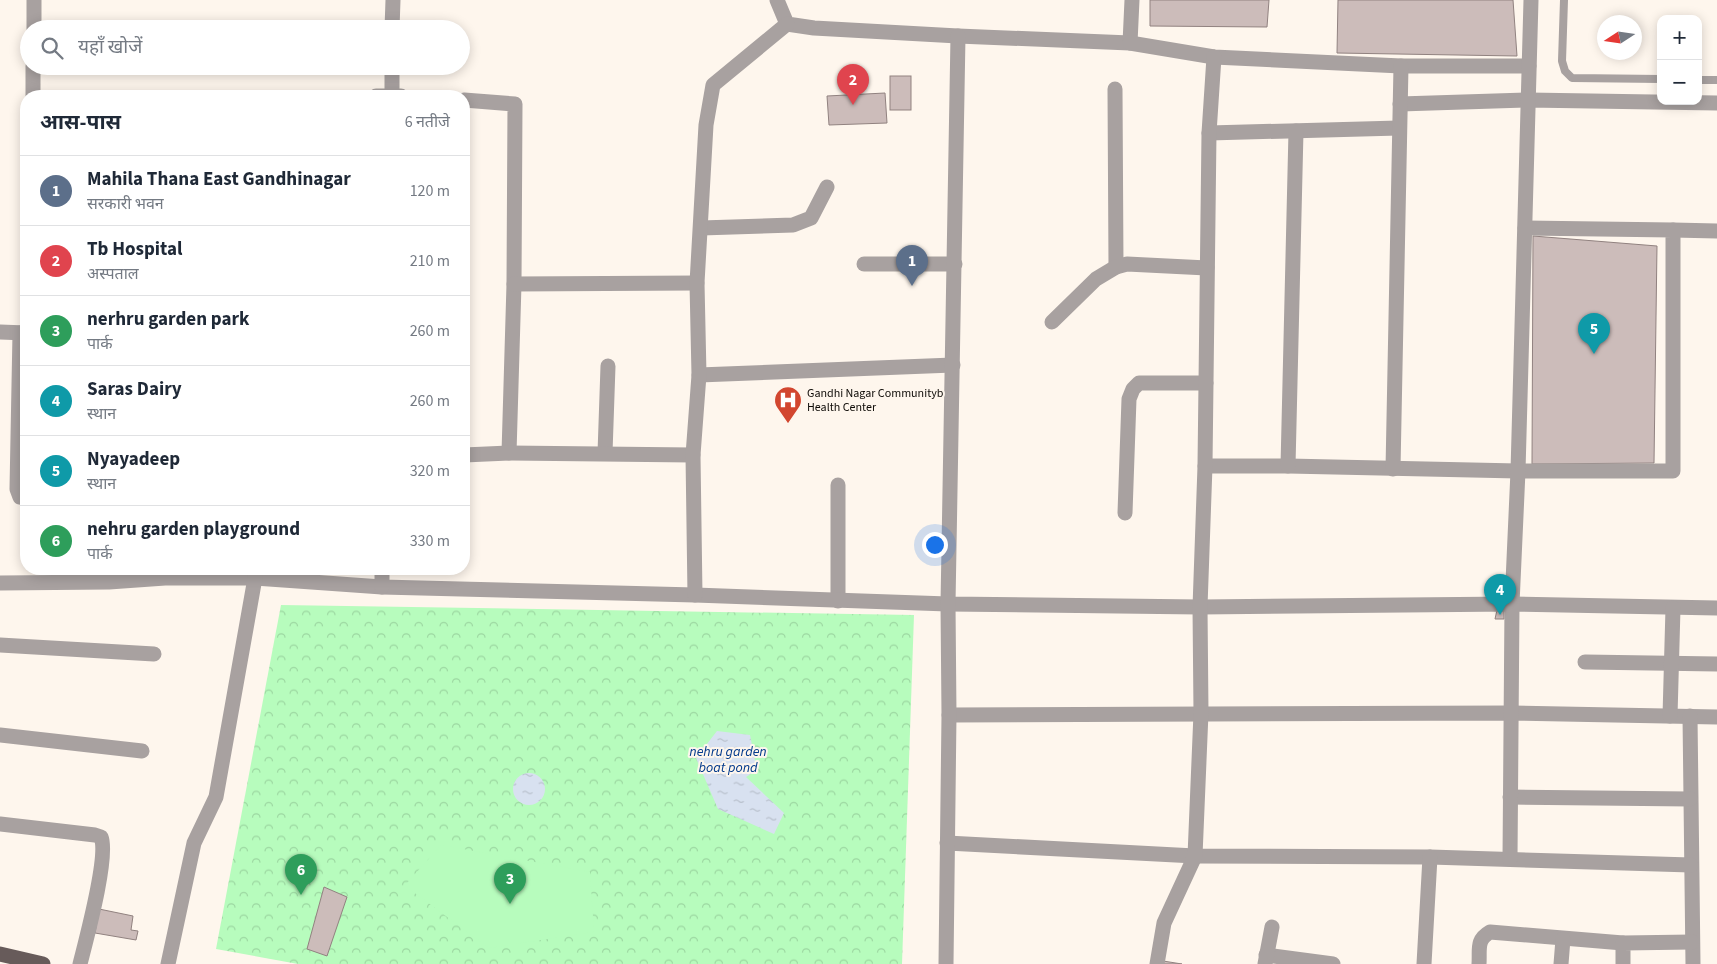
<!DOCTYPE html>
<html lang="hi">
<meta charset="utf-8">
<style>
:root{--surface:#fff;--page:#f2f2f3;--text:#1f2937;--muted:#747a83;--line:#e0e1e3;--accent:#0b8043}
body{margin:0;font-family:"Source Sans 3","Noto Sans Devanagari",sans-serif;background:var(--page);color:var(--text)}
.controls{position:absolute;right:15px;top:15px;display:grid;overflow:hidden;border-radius:10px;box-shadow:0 2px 12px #0003}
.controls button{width:45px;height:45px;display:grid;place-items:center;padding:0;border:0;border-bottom:1px solid var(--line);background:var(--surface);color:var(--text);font:25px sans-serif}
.compass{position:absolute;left:1597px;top:15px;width:45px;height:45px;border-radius:50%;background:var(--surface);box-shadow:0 2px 12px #0003;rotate:258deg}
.you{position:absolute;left:934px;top:544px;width:18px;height:18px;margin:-12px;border:4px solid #fff;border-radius:50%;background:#1a73e8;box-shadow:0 0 0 8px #1a73e833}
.badge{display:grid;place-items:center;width:32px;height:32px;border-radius:50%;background:var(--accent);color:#fff;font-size:16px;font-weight:700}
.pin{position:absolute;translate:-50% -41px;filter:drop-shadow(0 1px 2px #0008)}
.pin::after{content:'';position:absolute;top:26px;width:18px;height:15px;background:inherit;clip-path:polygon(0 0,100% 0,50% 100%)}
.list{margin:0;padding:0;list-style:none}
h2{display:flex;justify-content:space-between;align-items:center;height:65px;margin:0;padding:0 20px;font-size:21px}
h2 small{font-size:16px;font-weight:400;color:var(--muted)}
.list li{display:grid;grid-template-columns:32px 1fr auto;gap:15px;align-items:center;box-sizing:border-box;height:70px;padding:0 20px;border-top:1px solid var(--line)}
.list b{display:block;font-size:19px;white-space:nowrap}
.list p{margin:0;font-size:16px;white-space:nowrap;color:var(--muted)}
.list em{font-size:16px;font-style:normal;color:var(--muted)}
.icon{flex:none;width:28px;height:28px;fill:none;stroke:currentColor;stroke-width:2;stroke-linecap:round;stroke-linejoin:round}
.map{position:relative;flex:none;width:1717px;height:964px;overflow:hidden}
.search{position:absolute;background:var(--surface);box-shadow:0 2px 12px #0003;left:20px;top:20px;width:450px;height:55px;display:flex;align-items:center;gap:12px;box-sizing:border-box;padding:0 18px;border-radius:28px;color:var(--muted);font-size:19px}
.panel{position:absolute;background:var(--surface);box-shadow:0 2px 12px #0003;left:20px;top:90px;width:450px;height:485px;border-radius:20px}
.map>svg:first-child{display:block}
.park{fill:url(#park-crowns)}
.garden{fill:#b7fcbd}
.water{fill:url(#water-ripples)}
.building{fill:#ccbcba;stroke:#918280}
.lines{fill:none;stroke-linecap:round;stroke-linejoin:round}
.lane{stroke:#a8a1a0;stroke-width:8}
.street{stroke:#a8a1a0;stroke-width:15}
.primary{stroke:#675b5a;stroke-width:15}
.labels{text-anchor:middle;stroke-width:4;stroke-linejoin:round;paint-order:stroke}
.poi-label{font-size:12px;fill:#0e0b07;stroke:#fef6ed;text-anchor:start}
.water-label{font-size:14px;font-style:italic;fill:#033a8c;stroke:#fef6ed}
</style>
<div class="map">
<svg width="1717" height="964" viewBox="0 0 1717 964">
<defs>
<pattern id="park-crowns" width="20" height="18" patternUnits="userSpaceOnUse" patternTransform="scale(1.25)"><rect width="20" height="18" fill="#b7fcbd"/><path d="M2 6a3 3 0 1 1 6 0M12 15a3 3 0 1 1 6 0" fill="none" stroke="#9cd7a1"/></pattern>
<pattern id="water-ripples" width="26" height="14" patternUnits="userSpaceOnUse" patternTransform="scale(1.25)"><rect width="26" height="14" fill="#d8e1f0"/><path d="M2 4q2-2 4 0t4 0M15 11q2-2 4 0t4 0" fill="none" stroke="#b8c0cc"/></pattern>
</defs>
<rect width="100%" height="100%" fill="#fef6ed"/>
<path class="park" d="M281 605 914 615 902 964H298L216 949Z"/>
<path class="garden" d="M441 845 590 872 594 932 489 948 408 888 407 883Z"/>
<g class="water">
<path d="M717 731 750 735 757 770 746 777 784 813 774 834 718 809 696 758Z"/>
<circle cx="529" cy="789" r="16"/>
</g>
<g class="building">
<path d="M1150 0H1269L1267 27 1150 26Z"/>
<path d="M1338 0H1513L1517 56 1337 53Z"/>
<rect x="890" y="76" width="21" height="34"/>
<path d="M885 93 887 123 829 125 827 96Z"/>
<path d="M1533 236 1657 246 1654 463 1532 464Z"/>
<path d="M1497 610H1504V619H1495Z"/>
<path d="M324 887 347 897 327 956 307 949Z"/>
<path d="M99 909 133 916 131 930 138 931 136 940 95 933Z"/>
<path d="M1163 961 1182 964H1162Z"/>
</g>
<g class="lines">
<g class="lane">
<path d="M1564 0 1562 61 1565 71 1572 78 1661 79"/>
<path d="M1698 80H1717"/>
<path d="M109 582V569"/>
</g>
<g class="street">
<path d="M777 0 787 24 814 28 958 36 1130 43 1132 0"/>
<path d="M34 29V0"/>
<path d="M392 29 393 0"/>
<path d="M1130 43 1214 57 1401 66H1529"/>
<path d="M1115 89 1116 267"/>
<path d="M33 96V66"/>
<path d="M376 96H401"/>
<path d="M392 96V66"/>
<path d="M464 100 515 104 514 284 509 453"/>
<path d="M1400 104 1528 100 1717 103"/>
<path d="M1209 133 1399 128"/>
<path d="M701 228 793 225 811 218 827 187"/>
<path d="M1673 230 1717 231"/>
<path d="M864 264H955"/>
<path d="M514 284 697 283"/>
<path d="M1052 322 1096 279 1116 267 1127 264 1207 268"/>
<path d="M0 332 26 333"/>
<path d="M20 333 17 489 20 497 26 498"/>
<path d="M699 375 953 365"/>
<path d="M605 453 608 366"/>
<path d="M464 455 509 453 693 455"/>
<path d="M1205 466H1288L1518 471H1673V230L1525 228"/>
<path d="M1288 466 1296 131"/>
<path d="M1393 469 1401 66"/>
<path d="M838 485V601"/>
<path d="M1125 513 1129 399 1133 389 1139 383H1206"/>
<path d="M0 583 109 582 165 578H255L382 587 695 595 948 604 1200 607 1512 604 1717 608"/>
<path d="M382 587V569"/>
<path d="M695 595 693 455 699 375 697 283 706 125 713 85 787 24"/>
<path d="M0 645 154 654"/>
<path d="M1585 662 1717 664"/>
<path d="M949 715 1512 713 1717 717"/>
<path d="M1670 716 1673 608"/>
<path d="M1690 716 1693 964"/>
<path d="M0 735 142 751"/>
<path d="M1510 797 1690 799"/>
<path d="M0 824 95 835 101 837C109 856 86 940 80 964"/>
<path d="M947 843 1195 856 1430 857 1691 865"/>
<path d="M1510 859 1512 604 1518 471 1531 0"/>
<path d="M1266 955 1333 964"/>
<path d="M168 964 194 843 216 797 255 578"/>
<path d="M946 964 949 715 948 604 958 36"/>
<path d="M1157 964 1164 923 1195 856 1201 713 1200 607 1205 466 1209 133 1214 57"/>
<path d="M1265 964 1272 927"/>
<path d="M1424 964 1430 857"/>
<path d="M1479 964C1480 949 1476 940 1490 932L1623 943"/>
<path d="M1561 964 1563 939"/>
<path d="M1623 964V943L1692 942"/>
</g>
<path class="primary" d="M0 954 43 964"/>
</g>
<defs>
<g id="hospital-pin" transform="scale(1.4375)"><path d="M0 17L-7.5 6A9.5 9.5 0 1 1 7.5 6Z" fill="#d2462f" stroke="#fef6ed"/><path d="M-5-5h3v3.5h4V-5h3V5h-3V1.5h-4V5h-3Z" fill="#fff"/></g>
</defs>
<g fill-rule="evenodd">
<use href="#hospital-pin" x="788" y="400"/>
</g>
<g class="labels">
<g class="poi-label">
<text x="807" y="397">Gandhi Nagar Communityb<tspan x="807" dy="14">Health Center</tspan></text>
</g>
<g class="water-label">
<text x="728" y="756">nehru garden<tspan x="728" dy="16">boat pond</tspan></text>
</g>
</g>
</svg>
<div class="controls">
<button>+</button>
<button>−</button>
</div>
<svg class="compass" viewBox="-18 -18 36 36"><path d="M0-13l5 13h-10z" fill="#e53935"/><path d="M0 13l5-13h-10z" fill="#747a83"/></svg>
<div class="you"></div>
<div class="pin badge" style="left:912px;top:286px;background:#5c6f8a">1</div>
<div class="pin badge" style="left:853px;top:105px;background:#e0444e">2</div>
<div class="pin badge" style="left:510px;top:904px;background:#2e9e5b">3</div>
<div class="pin badge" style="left:1500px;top:615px;background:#0f9aa8">4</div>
<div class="pin badge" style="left:1594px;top:354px;background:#0f9aa8">5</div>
<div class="pin badge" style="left:301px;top:895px;background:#2e9e5b">6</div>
<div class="search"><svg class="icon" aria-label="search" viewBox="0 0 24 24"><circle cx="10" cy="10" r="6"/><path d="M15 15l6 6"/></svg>यहाँ खोजें</div>
<section class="panel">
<h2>आस-पास<small>6 नतीजे</small></h2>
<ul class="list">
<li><span class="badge" style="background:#5c6f8a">1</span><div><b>Mahila Thana East Gandhinagar</b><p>सरकारी भवन</p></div><em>120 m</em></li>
<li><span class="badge" style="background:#e0444e">2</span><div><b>Tb Hospital</b><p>अस्पताल</p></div><em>210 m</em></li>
<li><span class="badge" style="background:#2e9e5b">3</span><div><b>nerhru garden park</b><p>पार्क</p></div><em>260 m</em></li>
<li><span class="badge" style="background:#0f9aa8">4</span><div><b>Saras Dairy</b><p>स्थान</p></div><em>260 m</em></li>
<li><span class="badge" style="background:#0f9aa8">5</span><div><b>Nyayadeep</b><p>स्थान</p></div><em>320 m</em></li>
<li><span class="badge" style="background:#2e9e5b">6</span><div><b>nehru garden playground</b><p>पार्क</p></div><em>330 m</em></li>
</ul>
</section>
</div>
